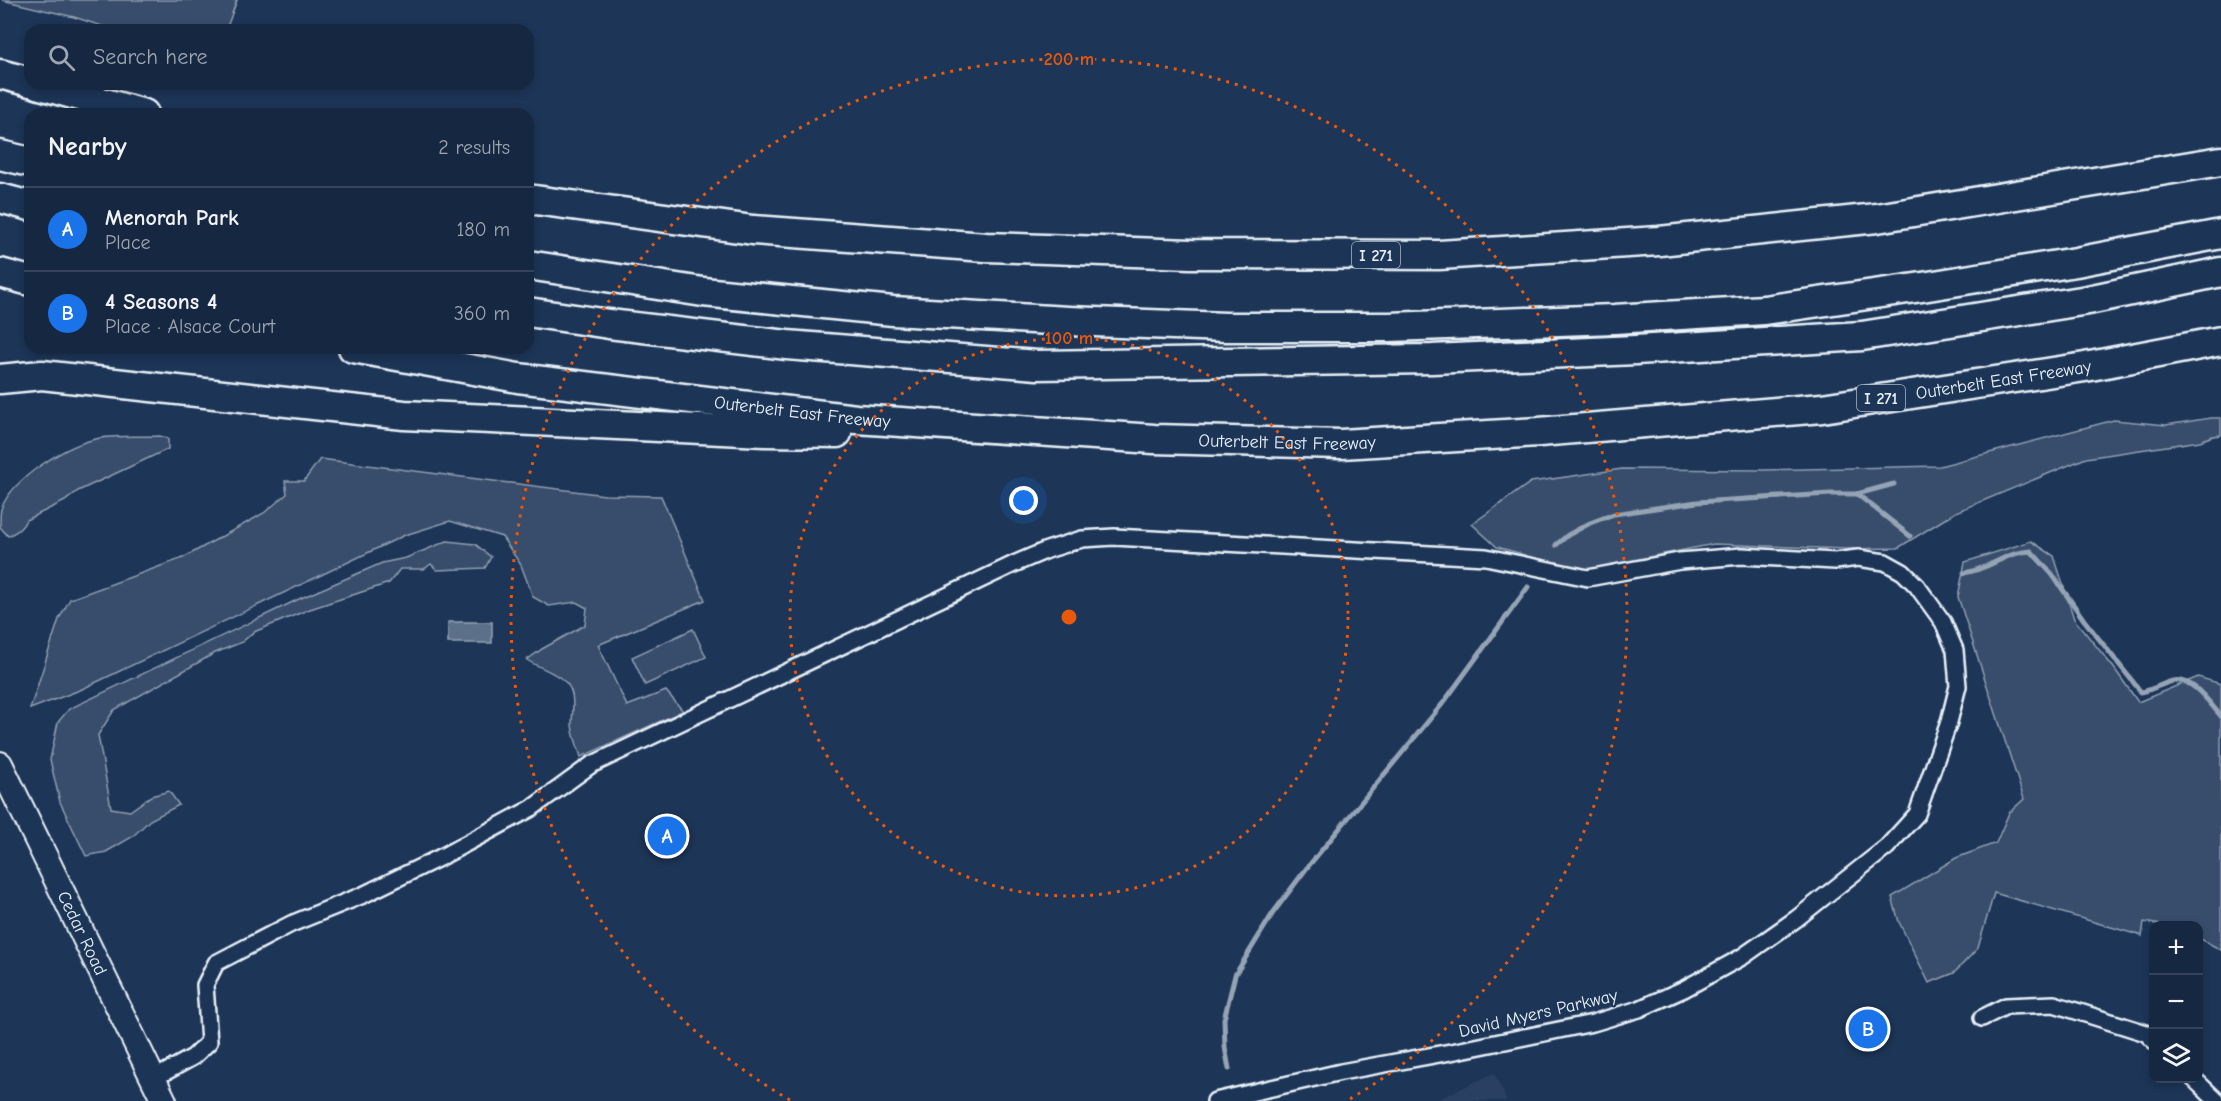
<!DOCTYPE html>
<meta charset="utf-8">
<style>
:root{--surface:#162841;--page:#23344c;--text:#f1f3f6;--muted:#9ea6b1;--line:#35445a;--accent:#1a73e8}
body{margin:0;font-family:"Comic Neue",sans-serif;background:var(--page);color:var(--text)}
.controls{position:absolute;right:18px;bottom:18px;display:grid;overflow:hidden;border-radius:12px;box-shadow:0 3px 9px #0003}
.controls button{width:54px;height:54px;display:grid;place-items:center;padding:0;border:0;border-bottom:2px solid var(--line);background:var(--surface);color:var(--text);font:30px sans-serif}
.you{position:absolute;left:1024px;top:501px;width:21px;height:21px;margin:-15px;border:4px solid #fff;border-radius:50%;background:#1a73e8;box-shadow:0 0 0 9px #1a73e833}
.badge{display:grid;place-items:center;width:39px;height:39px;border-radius:50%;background:var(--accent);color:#fff;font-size:20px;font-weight:700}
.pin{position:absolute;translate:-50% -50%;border:3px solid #fff;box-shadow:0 2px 6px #0006}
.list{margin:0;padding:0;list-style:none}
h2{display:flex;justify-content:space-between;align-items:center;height:78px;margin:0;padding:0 24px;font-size:26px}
h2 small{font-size:20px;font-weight:400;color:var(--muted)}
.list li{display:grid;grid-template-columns:39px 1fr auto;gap:18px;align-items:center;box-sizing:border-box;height:84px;padding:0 24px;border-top:2px solid var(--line)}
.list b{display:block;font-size:22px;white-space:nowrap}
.list p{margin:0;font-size:20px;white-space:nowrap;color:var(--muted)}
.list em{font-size:20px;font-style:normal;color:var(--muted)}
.icon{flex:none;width:33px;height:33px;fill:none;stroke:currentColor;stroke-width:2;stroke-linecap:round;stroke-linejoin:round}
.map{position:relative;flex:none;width:2221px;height:1101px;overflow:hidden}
.search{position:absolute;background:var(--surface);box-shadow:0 3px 9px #0003;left:24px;top:24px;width:510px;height:66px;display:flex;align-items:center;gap:15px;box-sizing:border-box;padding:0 21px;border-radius:18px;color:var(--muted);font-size:22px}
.panel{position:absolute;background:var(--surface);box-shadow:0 3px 9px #0003;left:24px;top:108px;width:510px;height:246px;border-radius:18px}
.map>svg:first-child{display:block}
.built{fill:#2a4162}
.green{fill:#374d6c;stroke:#909fb2;stroke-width:1.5}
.water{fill:#5d7089;stroke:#95a4b5;stroke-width:1.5}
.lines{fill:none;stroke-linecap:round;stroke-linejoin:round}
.stream{stroke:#95a4b5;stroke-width:5}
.street-casing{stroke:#e8f1f8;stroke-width:20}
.primary-casing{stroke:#e8f1f8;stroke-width:28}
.highway-casing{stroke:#e8f1f8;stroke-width:33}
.street{stroke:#1d3557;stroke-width:15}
.primary{stroke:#1d3557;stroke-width:24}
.highway{stroke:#1d3557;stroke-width:28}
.ring{fill:none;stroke:#e8590c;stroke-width:3;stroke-dasharray:3 6}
.labels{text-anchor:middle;stroke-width:4.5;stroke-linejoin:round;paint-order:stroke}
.shield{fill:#1d3557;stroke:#abb9c8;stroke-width:1.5}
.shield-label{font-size:16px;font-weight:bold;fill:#e8f1f8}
.street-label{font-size:18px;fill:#e8f1f8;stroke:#1d3557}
.centre{fill:#e8590c;stroke:#1d3557;stroke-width:3}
.ring-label{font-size:18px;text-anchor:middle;font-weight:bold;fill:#e8590c;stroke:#1d3557;stroke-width:4.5;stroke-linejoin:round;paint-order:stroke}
</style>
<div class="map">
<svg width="2221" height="1101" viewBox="0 0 2221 1101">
<rect width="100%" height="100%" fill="#1d3557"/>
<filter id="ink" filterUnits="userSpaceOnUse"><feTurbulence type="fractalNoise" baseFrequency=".0167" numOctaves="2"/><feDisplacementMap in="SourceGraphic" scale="12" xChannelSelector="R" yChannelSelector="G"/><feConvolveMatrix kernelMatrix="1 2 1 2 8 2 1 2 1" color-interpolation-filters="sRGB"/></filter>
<g filter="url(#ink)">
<path class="built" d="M1494 1073 1507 1101H1435Z"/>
<g class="green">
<path d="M2 0H237L226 30H114L74 17Z"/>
<path d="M2211 418H2221V435L2213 436 2200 441 2086 458 1956 512 1898 548 1847 549 1714 544 1603 566 1573 575 1519 553 1497 547 1472 524 1531 482 1622 469 1763 470 1940 466 2114 420 2166 425Z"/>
<path d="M160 436 168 439V449L78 491 65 501 26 520C22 529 16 532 8 536L0 527C0 521 0 514 1 509 13 477 68 444 100 438 120 435 140 437 160 436Z"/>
<path d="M320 459 605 495 661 496 705 600 598 645 627 706 666 691 683 711 581 757C578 747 573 736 572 725 572 711 577 691 564 681 554 671 539 668 527 660L542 649 585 625 587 608 576 602 549 606 533 597 521 565 502 537 450 521 405 535 80 690 30 709 59 619 70 599 183 558 264 513 287 494 285 481H304Z"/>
<path d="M447 541 475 544 491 557 485 568 437 570 431 564 424 569H400L389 583 310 609 254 632 242 642 215 653 114 710 98 735 111 808 130 811 151 796 169 791 179 805 150 820 132 837 106 852 86 856 60 802 50 760 58 722 69 709 299 599 382 563 406 558Z"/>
<path d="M2031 541 2054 556 2074 619 2114 668 2138 702 2198 677 2221 684V950L2199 938 2198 926 2162 925 2144 922 2142 936 1994 893 1978 948 1954 973 1929 983 1899 922 1892 897 1956 858 1996 843 2009 813 2024 799 1958 597 1965 562Z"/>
<path d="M693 629 706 657 645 685 632 657Z"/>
</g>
<rect class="water" x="448" y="622" width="44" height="21"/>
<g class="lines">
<g class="stream">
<path d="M1857 494 1910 536"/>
<path d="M1556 545 1568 535 1590 523 1614 514 1697 502 1831 494H1857L1894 484"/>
<path d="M1964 573C1991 569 2005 552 2031 551L2052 574 2084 620 2141 692C2152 690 2163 683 2173 681 2193 677 2209 703 2221 716"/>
<path d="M1229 1069 1225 1047 1224 1019 1235 975 1273 913 1306 869 1444 702 1528 587"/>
</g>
<g class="street-casing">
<g id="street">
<path d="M1982 1018 2006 1006 2054 1004 2146 1033 2154 1041"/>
<path d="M2193 1078 2217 1101"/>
<path d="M153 1079 193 1057 209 1042 205 985 216 963 291 924 363 895 443 856 532 808 591 765 1014 564 1047 550 1082 539 1114 537 1486 557 1588 578 1680 561 1742 556 1835 561 1858 558 1885 562 1903 572 1917 586 1943 622 1955 650 1958 686 1949 722 1917 814 1887 847 1796 919 1742 957 1684 989 1639 1009 1593 1023 1456 1051 1341 1072 1215 1101"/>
</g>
</g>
<g class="primary-casing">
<g id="primary">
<path id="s1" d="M0 764 164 1101"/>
</g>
</g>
<g class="highway-casing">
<g id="highway">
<path d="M0 74 30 82"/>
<path d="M37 84 144 114"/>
<path d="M0 155 30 162"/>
<path d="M0 198 30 206"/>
<path d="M528 199 753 230 986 247 1191 254 1439 255 1659 241 1877 218 2221 161"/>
<path d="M528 265 703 292 893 311 1068 321 1226 327H1389L1614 319 1764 310 1922 287 2076 262 2221 234"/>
<path d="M0 273 30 281"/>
<path d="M528 312 609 324 787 345 1037 365 1432 359 1636 350 1862 336 2088 300 2221 272"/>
<path id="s2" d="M353 348 518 378 856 419 1154 439 1341 444 1539 432 1822 408 2085 367 2221 341"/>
<path d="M0 379 42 375 404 415 764 432 837 433"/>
</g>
</g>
<use href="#street" class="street"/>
<use href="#primary" class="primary"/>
<use href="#highway" class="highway"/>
</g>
</g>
<g class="ring">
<circle cx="1069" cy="617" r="279"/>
<path d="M790 1100A558 558 0 1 1 1348 1100"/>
</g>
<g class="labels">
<g class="shield">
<rect x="1352" y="242" width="48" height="26" rx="4.5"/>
<rect x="1857" y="385" width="48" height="26" rx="4.5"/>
</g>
<g class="shield-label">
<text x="1376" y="261">I 271</text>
<text x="1881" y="404">I 271</text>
</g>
<g class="street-label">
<text dy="6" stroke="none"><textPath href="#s2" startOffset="1660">Outerbelt East Freeway</textPath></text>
<text dy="6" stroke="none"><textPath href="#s2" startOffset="454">Outerbelt East Freeway</textPath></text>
<text dy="6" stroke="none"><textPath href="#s2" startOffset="940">Outerbelt East Freeway</textPath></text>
<text dy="6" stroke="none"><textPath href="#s1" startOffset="188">Cedar Road</textPath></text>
<text transform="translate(1538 1013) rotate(-13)" y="6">David Myers Parkway</text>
</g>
</g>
<circle cx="1069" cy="617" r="9" class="centre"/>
<g class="ring-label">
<text x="1069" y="65">200 m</text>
<text x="1069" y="344">100 m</text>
</g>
</svg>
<div class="controls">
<button>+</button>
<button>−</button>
<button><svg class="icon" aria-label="layers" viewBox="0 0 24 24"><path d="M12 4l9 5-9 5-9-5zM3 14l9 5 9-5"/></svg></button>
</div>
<div class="you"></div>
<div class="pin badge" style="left:667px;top:836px">A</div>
<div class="pin badge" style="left:1868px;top:1029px">B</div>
<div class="search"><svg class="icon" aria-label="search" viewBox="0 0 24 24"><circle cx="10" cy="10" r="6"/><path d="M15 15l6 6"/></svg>Search here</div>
<section class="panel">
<h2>Nearby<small>2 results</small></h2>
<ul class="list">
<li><span class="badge">A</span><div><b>Menorah Park</b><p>Place</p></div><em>180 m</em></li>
<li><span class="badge">B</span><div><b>4 Seasons 4</b><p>Place · Alsace Court</p></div><em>360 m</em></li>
</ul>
</section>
</div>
